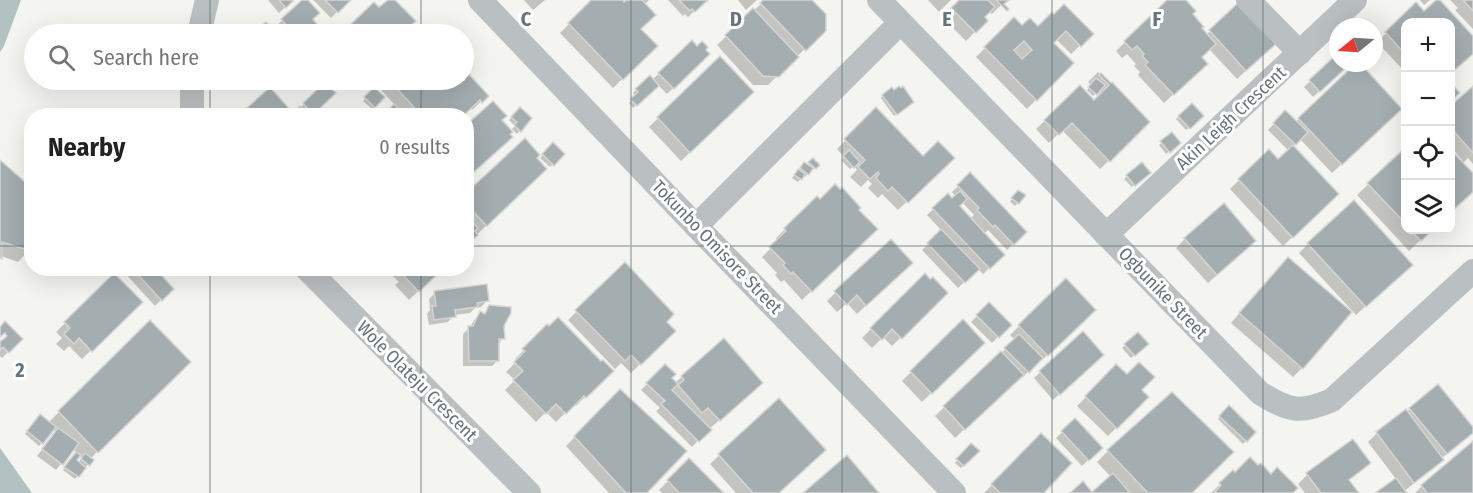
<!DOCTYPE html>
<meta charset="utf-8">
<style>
:root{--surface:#fff;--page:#f6f6f6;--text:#222;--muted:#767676;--line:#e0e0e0}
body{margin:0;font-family:"Fira Sans Condensed",sans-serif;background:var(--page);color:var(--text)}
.controls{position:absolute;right:18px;top:18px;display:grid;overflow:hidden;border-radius:12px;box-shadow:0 6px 24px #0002}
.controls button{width:54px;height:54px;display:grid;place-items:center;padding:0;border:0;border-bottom:2px solid var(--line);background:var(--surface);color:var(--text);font:30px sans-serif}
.compass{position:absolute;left:1329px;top:18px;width:54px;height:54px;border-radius:50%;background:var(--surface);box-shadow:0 6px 24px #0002;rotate:252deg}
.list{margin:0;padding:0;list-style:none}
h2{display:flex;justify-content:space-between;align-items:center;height:78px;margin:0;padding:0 24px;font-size:26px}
h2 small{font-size:20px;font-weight:400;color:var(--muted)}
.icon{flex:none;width:33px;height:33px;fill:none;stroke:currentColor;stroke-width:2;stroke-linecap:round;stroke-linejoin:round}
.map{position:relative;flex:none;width:1473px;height:493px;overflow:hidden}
.search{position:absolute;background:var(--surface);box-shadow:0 6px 24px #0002;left:24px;top:24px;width:450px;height:66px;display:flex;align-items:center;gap:15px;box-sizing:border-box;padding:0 21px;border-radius:33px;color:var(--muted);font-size:22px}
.panel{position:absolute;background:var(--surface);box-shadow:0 6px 24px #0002;left:24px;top:108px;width:450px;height:168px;border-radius:24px}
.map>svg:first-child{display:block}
.water{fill:#b2c1c2}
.shadow{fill:#0003;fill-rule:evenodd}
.building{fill:#a4adb0;stroke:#d6d5d4;stroke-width:1.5;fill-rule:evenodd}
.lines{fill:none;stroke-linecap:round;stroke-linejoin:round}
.street{stroke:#babfc1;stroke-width:24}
.grid{fill:none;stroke:#63757a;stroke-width:1.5;stroke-opacity:0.55}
.labels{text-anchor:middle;stroke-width:6;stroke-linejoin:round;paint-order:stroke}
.street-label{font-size:18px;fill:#63757a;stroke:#fff}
.grid-label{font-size:20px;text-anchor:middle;font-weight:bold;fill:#63757a;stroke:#fff;stroke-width:6;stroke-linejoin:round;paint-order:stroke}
</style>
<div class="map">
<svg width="1473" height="493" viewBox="0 0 1473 493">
<rect width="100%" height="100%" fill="#f4f4f1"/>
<g class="water">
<path d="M0 0H21L4 46 0 52Z"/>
<path d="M0 448 32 493H0Z"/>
</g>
<g class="shadow">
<path d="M268 0H293L279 13Z"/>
<path d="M305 0H306L311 20V31L314 34H283L276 26Z"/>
<path d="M313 0H349L331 18Z"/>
<path d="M389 0H395L394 1 414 21 401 34H397L393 30 388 34H346L345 33 374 4 379 9Z"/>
<path d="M524 0H545L533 10Z"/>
<path d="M593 0H620L624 4 628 0H649L644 5 639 29 656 46 613 88 560 33Z"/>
<path d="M668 0H709L707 2 705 1 688 17 685 14 683 16Z"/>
<path d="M738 0H757L746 10Z"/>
<path d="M765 0H810L824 30 768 85H753L717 45Z"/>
<path d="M928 0H951L939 12Z"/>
<path d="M961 0H1006L992 14 989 11 983 17 986 21 966 41 943 18Z"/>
<path d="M1169 0H1184L1191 14 1206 35 1238 5 1265 53 1237 79 1209 49 1200 58 1197 72 1164 103 1138 75 1140 72 1134 66 1136 64 1127 54 1122 58 1116 51Z"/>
<path d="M1420 0H1430L1424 5Z"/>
<path d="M1438 0 1473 38V52L1450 22H1406V73L1377 42 1416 4 1424 13Z"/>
<path d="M1450 0H1473V29L1455 10 1458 8Z"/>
<path d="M1052 14 1092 34 1071 54 1056 39 1052 43 1072 63 1027 109 976 57 1014 19 1022 27 1038 29Z"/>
<path d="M692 42 697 48 708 54 667 94 658 85 633 108 629 103 636 96 633 93 650 77 652 80Z"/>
<path d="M1338 55V63H1345L1347 65 1313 97 1304 87Z"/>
<path d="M720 59 752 92 681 161 649 127Z"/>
<path d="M1358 63 1391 117 1332 173 1300 139 1292 147 1337 194 1283 246 1230 189 1269 151 1278 161 1289 151 1268 130 1285 112 1296 122Z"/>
<path d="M464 72 487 96 472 110 470 108 462 116H385L395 105 381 90 392 80H464Z"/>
<path d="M1098 72 1148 122 1100 169 1062 130 1049 143 1036 129 1080 87 1094 102 1101 95 1098 92 1093 96 1087 90 1091 85 1088 82Z"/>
<path d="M243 80H264L253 90Z"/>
<path d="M325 84 334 93 311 116 242 115 270 89 293 115Z"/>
<path d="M1473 88V164L1468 158 1462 164 1473 176V190L1460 162 1462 160 1450 146V108Z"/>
<path d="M374 89 383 97 372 109 363 101Z"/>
<path d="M894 92 910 104 894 116 881 98 883 96Z"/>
<path d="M1192 105 1202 116 1186 130 1176 119Z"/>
<path d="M520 109 530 118 517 134 512 129 515 126 509 120Z"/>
<path d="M876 110 923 158H952L898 210 882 194 878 198 868 188 872 184 868 180 861 187 850 177 857 170 854 166 850 169 841 160 844 157 837 149Z"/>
<path d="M1172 134 1179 143 1166 154 1159 145Z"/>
<path d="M553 144 563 154 550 167 540 158Z"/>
<path d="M1406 149V230H1431L1409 251 1357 195Z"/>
<path d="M535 158 545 169 466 245V195Z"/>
<path d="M813 160 818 165 812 171 811 170 805 177 803 175 798 182 792 178 802 166 807 165Z"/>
<path d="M0 162 32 190V247L18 262 1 256 0 259Z"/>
<path d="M1141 164 1149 173 1132 187 1124 179Z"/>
<path d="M970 175 1025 232 1007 250 988 230 984 234 1003 255 983 274 978 269 958 288 922 250 942 231 927 215 948 196 952 200 956 197 952 192ZM962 202 974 215 970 219 958 206Z"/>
<path d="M1015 194 1024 196 1015 206 1010 202Z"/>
<path d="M817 198 820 201 857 210 876 228 802 300 784 280 781 282 775 275 777 273 762 257 778 241 776 238Z"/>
<path d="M1185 239 1246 249 1208 283 1176 248Z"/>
<path d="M1308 244 1402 273 1356 315 1299 253Z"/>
<path d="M625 264 664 322 674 331 631 373 621 363 615 369 568 320Z"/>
<path d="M123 268H153L172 289 155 306 122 270Z"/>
<path d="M397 268H442L409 300 395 285 399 282 391 274Z"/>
<path d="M1279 268 1302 368 1293 377 1231 323Z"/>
<path d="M902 271 857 314 847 303 837 312 827 301 836 292Z"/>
<path d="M114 275 140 302 82 359 69 346 64 351 56 344 62 338 56 332Z"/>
<path d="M925 275 946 293 892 346 883 337 872 348 862 338Z"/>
<path d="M1066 281 1094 310 1038 364 1037 363 1022 378 1020 376 955 438 935 416 1015 340 1010 335Z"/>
<path d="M435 293 487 301 481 307 475 308 470 313 454 315 448 322 429 325 427 314 430 310 429 299Z"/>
<path d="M989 304 1010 325 992 343 971 322Z"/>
<path d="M491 307 503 326V338L498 344V360L492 366H463V334L470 327 475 319 481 313 483 315Z"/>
<path d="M962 321 983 343 922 402 902 381Z"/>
<path d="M150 322 188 362 90 459 92 460 75 479 63 470 77 453 73 449 56 470 37 456 56 432 53 429 39 446 25 434 41 416 48 423ZM79 455 82 458 78 463 75 461Z"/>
<path d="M547 327 611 371 576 406 574 404 556 422 546 412 536 422 505 390 515 380 506 372 517 361 515 359Z"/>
<path d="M0 329 21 339 2 358 0 356V342L9 337 4 332 0 335Z"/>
<path d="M1083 333 1096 361 1053 400 1034 378Z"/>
<path d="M1138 334 1147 344 1131 358 1122 348Z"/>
<path d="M724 340 752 392 709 429 692 447 656 411 660 408 641 390 665 366 670 378 675 383Z"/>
<path d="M1116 367 1147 397 1108 436 1077 406Z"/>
<path d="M620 391 645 493H609L566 446Z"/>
<path d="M779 400 777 493H736L710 464Z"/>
<path d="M1229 408 1254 432 1243 444 1218 419Z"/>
<path d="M1410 409 1473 429V431L1441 459 1442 460 1433 469 1404 491 1405 493H1377L1396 479 1368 442 1377 433Z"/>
<path d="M1075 420 1101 448 1082 466 1056 438Z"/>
<path d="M1041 435 1042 493H984Z"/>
<path d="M1353 441 1369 463 1348 481 1357 493H1305L1298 484 1307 475Z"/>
<path d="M1473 443V493H1415L1422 486Z"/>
<path d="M971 445 977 451 961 468 955 463Z"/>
<path d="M1108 451 1190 493H1093L1111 477 1097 462Z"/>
<path d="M689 460 722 493H662L659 490Z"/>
<path d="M1233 472 1291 493H1211Z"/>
</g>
<g class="building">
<path d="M279 0H294L286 8Z"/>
<path d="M302 0H308L320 13 313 19 318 26 313 31 317 34H294L281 19Z"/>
<path d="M325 0H351L338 13Z"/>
<path d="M388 0H395L416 21 406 31 400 25 390 34H358L349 26 374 2 379 7Z"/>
<path d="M591 0H623L624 2 626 0H642L656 15 641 29 658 46 623 80 568 23Z"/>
<path d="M679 0H708L695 12 692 9 690 11Z"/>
<path d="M763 0H812L826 14V31L806 51 760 3Z"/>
<path d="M959 0H988L995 7 985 17 988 21 976 33 951 8Z"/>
<path d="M996 0H1009L1004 4 1009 9 1007 11Z"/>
<path d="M1167 0H1186L1196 11 1193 14 1204 27 1202 28 1216 44 1202 57 1208 64 1174 95 1145 65 1148 62 1142 56 1144 54 1137 46 1132 50 1124 41Z"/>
<path d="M1436 0H1440L1473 36V54L1450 74V22H1406V55L1385 32 1416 2 1424 11Z"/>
<path d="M1463 0H1473V11Z"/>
<path d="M1238 3 1276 44 1246 71 1209 30Z"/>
<path d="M1064 4 1094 34 1081 47 1066 31 1054 43 1074 63 1037 101 984 47 1014 17 1022 25 1030 18 1038 26 1052 12 1054 14ZM1024 41 1032 50 1022 59 1014 50Z"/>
<path d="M753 8 799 57 779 77 763 76 725 35Z"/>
<path d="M266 22 278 34H253Z"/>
<path d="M333 25 342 34H324Z"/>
<path d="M692 40 697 46 702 41 708 47 706 50 710 54 674 89 658 73Z"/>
<path d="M1338 53V63H1347L1349 65 1320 92 1309 80Z"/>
<path d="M720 56 754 92 690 153 657 117Z"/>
<path d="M1356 63H1360L1402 109 1342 165 1298 118Z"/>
<path d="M464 69 489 96 482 103 480 100 463 116H422L389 80H464Z"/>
<path d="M1101 73 1111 83 1112 82 1150 122 1110 162 1072 123 1059 135 1044 120 1080 85 1094 100 1109 85 1099 75Z"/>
<path d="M650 75 659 86 637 106 630 99 638 92 635 89Z"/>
<path d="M1096 78 1105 85 1097 95 1088 87Z"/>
<path d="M255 80H266L260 85Z"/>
<path d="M325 82 336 93 313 115 303 103Z"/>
<path d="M1451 83 1460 93 1450 102V84Z"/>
<path d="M899 86 901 88 903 86 914 102 897 115 882 95 892 87 894 90Z"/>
<path d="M1473 86V153L1450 127V106Z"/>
<path d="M270 87 293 113 300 106 309 116H254L247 108Z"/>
<path d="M374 87 385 97 375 108 364 97Z"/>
<path d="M493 101 507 116 502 120 513 132 510 134 513 137 466 179V125Z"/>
<path d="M1192 103 1204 116 1190 129 1178 116Z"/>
<path d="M394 104 405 116H383Z"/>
<path d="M520 107 532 118 521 132 514 125 517 122 511 117Z"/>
<path d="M876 107 923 156 938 141 955 158 908 203 892 187 888 191 876 178 879 174 878 172 870 179 858 167 865 160 844 139Z"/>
<path d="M1285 110 1308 132 1296 145 1273 123Z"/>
<path d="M1172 132 1181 143 1170 153 1160 141Z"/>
<path d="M525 138 540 155 537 158 547 169 487 226 467 205 466 193Z"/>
<path d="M553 142 565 154 554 166 542 154Z"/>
<path d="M1293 145 1339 194 1293 238 1238 179 1269 149 1278 159Z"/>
<path d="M1406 147V224L1367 183Z"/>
<path d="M1450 149 1473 173V192L1450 213Z"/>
<path d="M849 150 860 162 854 168 843 156Z"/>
<path d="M813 158 820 165 816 169 808 162Z"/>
<path d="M0 160 32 188 31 251 2 242V259L0 258Z"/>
<path d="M804 162 813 168 809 175 800 168Z"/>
<path d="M1142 162 1151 173 1135 186 1126 175Z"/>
<path d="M798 169 805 174 802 180 794 175Z"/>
<path d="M970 172 1027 232 1014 245 995 225 993 227 977 210 979 208 957 185Z"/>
<path d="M835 184 840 189 842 187 861 208 859 210 878 229 812 292 793 272 791 274 783 265 785 263 769 247 786 231 784 228 817 196 820 199Z"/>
<path d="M1018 190 1026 195 1019 204 1011 198Z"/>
<path d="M960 191 967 199 960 206 1005 255 990 269 932 208 948 193 952 198Z"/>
<path d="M1354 200 1413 265 1366 307 1307 243Z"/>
<path d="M1224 203 1256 241 1217 275 1184 238Z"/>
<path d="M472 222 478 228 475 231 478 235 466 246V223L469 225Z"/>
<path d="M941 229 980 269 965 283 927 243Z"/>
<path d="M1410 230H1433L1421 241Z"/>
<path d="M891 239 913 263 866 306 857 295 847 305 834 291Z"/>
<path d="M1288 257 1352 312 1303 369 1239 313Z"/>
<path d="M625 262 674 314 667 322 676 331 641 365 631 355 625 361 575 310Z"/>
<path d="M132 268H155L174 289 162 301Z"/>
<path d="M404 268H444L419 292 403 275 407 272Z"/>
<path d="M114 273 143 302 92 352 79 338 74 344 64 334 70 328 64 322Z"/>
<path d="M925 273 930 279 933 277 948 293 902 339 892 329 882 340 870 328Z"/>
<path d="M1066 278 1096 310 1048 356 1018 325Z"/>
<path d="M487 284 489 301 477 303 478 307 455 310 456 317 434 320 432 306H436L434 291Z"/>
<path d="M989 302 1012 325 999 338 976 315Z"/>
<path d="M489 305 511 307V313L504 326 505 339H499V361H469L468 326H473L480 311 485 314Z"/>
<path d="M558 317 601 361 603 360 614 371 586 398 584 396 566 414 556 404 546 414 513 380 523 371 514 362 525 351 522 349 547 324 549 326Z"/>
<path d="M963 319 985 343 932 394 910 371Z"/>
<path d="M150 320 191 362 98 453 58 411Z"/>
<path d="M5 321 23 339 9 353 3 347 0 350V340L1 341 7 336 5 333 0 337V327Z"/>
<path d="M1083 331 1104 355 1060 395 1039 371Z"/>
<path d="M1138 332 1149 344 1135 356 1124 344Z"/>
<path d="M1019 334 1043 358 1029 373 1004 348Z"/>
<path d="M724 338 763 383 720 421 708 408 702 413 678 385 684 380 681 376Z"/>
<path d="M1001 351 1024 375 965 430 943 406Z"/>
<path d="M1139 362 1155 377 1142 390 1149 397 1117 429 1085 396 1116 364 1127 374Z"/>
<path d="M665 364 676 374 672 378 678 384 672 390 712 430 699 442 661 404 665 401 646 383Z"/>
<path d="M1438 384 1473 427V433L1447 454 1409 408Z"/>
<path d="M620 389 687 451 647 493H626L574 436Z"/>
<path d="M1172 392 1234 452 1192 493H1148L1107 450Z"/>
<path d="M779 398 826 450 779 493H753L718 454Z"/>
<path d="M1229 405 1256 432 1247 442 1219 416Z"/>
<path d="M1406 409 1444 460 1414 483 1376 432Z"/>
<path d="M40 414 56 427 43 444 27 431Z"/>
<path d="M1075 418 1103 448 1089 461 1061 431Z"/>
<path d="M58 428 79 443 63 465 42 449Z"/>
<path d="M1041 433 1072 463 1044 493H1000L991 484Z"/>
<path d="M1353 439 1371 463 1349 480 1359 493H1321L1306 473Z"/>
<path d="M1473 441V493H1427L1421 485Z"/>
<path d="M971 443 980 451 964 466 956 459Z"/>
<path d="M76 452 81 455 77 460 86 468 79 477 64 467Z"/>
<path d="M85 453 94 460 90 466 81 459Z"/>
<path d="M847 455 879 493H803Z"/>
<path d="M1250 457 1258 465 1261 463 1271 474 1277 467 1298 488 1293 493H1214L1221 485 1219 483 1233 470 1235 472Z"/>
<path d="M689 458 724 493H679L667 480Z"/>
<path d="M1113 473 1130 493H1070L1083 481 1092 492Z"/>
<path d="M1396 478 1407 493H1375Z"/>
</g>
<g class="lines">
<g class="street">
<path d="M480 0 696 226 954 493"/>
<path d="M879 0 1260 393C1289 411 1300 414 1332 400L1473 271"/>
<path d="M1248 0 1300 53"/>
<path d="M199 34 207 0"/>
<path d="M192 80V109L194 116"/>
<path d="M696 226 900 23"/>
<path d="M1106 235 1355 0"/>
<path d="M306 268 529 493"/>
</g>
</g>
<path class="grid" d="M210 0V34M421 0V34M631 0V493M842 0V493M1052 0V493M1263 0V493M210 80V116M421 80V116M0 246H32M466 246H1473M210 268V493M421 268V493"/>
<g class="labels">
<g class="street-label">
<text transform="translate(1231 118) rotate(-43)" y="6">Akin Leigh Crescent</text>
<text transform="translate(717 247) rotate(46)" y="6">Tokunbo Omisore Street</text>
<text transform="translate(1163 293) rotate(46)" y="6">Ogbunike Street</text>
<text transform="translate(417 381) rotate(45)" y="6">Wole Olateju Crescent</text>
</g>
</g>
<g class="grid-label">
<text x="526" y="26">C</text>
<text x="736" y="26">D</text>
<text x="947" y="26">E</text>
<text x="1157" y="26">F</text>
<text x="20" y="377">2</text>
</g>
</svg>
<div class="controls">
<button>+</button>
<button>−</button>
<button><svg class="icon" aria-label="locate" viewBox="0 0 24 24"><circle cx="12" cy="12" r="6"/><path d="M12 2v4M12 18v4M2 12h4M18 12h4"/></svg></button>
<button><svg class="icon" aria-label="layers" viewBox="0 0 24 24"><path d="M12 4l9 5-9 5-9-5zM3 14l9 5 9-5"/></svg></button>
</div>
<svg class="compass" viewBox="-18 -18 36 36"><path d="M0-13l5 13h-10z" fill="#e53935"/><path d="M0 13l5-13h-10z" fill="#767676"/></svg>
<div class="search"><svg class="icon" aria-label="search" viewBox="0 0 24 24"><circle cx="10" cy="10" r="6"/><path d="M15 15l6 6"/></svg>Search here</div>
<section class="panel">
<h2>Nearby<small>0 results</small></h2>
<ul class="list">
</ul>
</section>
</div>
